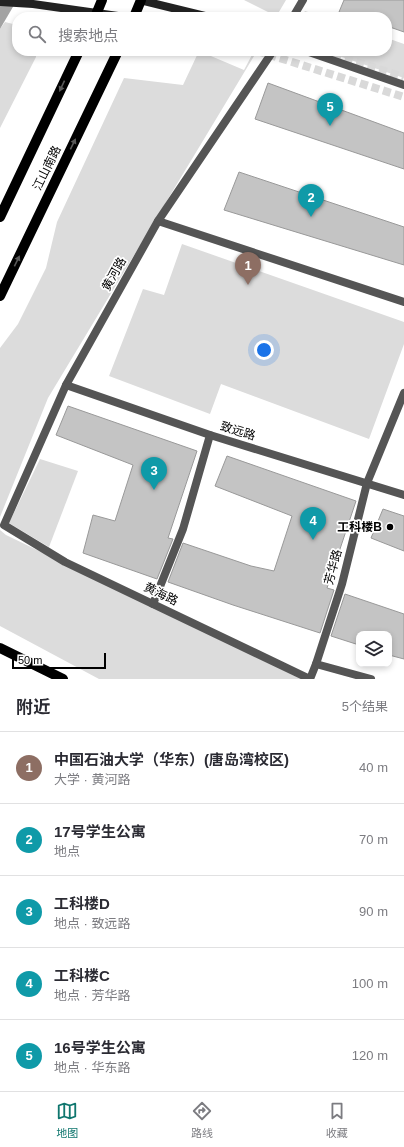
<!DOCTYPE html>
<html lang="zh">
<meta charset="utf-8">
<style>
:root{--surface:#fff;--page:#f7f7f7;--text:#2b2b33;--muted:#7c7c81;--line:#e1e1e2;--accent:#0f766e}
body{margin:0;font-family:Arial,"Noto Sans SC",sans-serif;background:var(--page);color:var(--text)}
.controls{position:absolute;right:12px;bottom:12px;display:grid;overflow:hidden;border-radius:8px;box-shadow:0 2px 6px #0003}
.controls button{width:36px;height:36px;display:grid;place-items:center;padding:0;border:0;border-bottom:1px solid var(--line);background:var(--surface);color:var(--text);font:20px sans-serif}
.scale{position:absolute;left:12px;bottom:10px;width:94px;box-sizing:border-box;padding-left:4px;border:2px solid #000;border-top:0;font-size:11px;line-height:14px;white-space:nowrap;color:#000;-webkit-text-stroke:3px #fff;paint-order:stroke}
.you{position:absolute;left:264px;top:350px;width:14px;height:14px;margin:-10px;border:3px solid #fff;border-radius:50%;background:#1a73e8;box-shadow:0 0 0 6px #1a73e833}
.badge{display:grid;place-items:center;width:26px;height:26px;border-radius:50%;background:var(--accent);color:#fff;font-size:13px;font-weight:700}
.pin{position:absolute;translate:-50% -33px;filter:drop-shadow(0 1px 2px #0008)}
.pin::after{content:'';position:absolute;top:21px;width:14px;height:12px;background:inherit;clip-path:polygon(0 0,100% 0,50% 100%)}
.list{margin:0;padding:0;list-style:none}
h2{display:flex;justify-content:space-between;align-items:center;height:52px;margin:0;padding:0 16px;font-size:17px}
h2 small{font-size:13px;font-weight:400;color:var(--muted)}
.list li{display:grid;grid-template-columns:26px 1fr auto;gap:12px;align-items:center;box-sizing:border-box;height:72px;padding:0 16px;border-top:1px solid var(--line)}
.list b{display:block;font-size:15px;white-space:nowrap}
.list p{margin:0;font-size:13px;white-space:nowrap;color:var(--muted)}
.list em{font-size:13px;font-style:normal;color:var(--muted)}
.icon{flex:none;width:22px;height:22px;fill:none;stroke:currentColor;stroke-width:2;stroke-linecap:round;stroke-linejoin:round}
.map{position:relative;flex:none;width:404px;height:679px;overflow:hidden}
.search{position:absolute;background:var(--surface);box-shadow:0 2px 6px #0003;left:12px;right:12px;top:12px;height:44px;display:flex;align-items:center;gap:10px;box-sizing:border-box;padding:0 14px;border-radius:16px;color:var(--muted);font-size:15px}
.sheet{height:412px;background:var(--surface)}
nav{display:flex;justify-content:space-around;align-items:center;box-sizing:border-box;height:56px;border-top:1px solid var(--line);background:var(--surface);font-size:11px;color:var(--muted)}
nav a{display:grid;justify-items:center;gap:2px}
nav .on{color:var(--accent)}
.map>svg:first-child{display:block}
.green{fill:#dcdcdc}
.water{fill:#a3a3a3}
.building{fill:#c4c4c4;stroke:#999}
.lines{fill:none;stroke-linecap:round;stroke-linejoin:round}
.secondary-tunnel{stroke:#d9d9d9;stroke-width:8;stroke-dasharray:8 4;stroke-linecap:butt}
.street{stroke:#555;stroke-width:8}
.secondary{stroke:#222;stroke-width:8}
.primary{stroke:#000;stroke-width:10}
.oneway{fill:#595959}
.poi-dot{fill:#000;stroke:#fff;stroke-width:1.5}
.labels{text-anchor:middle;stroke-width:3.5;stroke-linejoin:round;paint-order:stroke}
.street-label{font-size:12px;fill:#000;stroke:#fff}
.poi-label{font-size:12px;font-weight:bold;fill:#000;stroke:#fff;text-anchor:end}
</style>
<div class="map">
<svg width="404" height="679" viewBox="0 0 404 679">
<rect width="100%" height="100%" fill="#fff"/>
<g class="green">
<path d="M244 0H286L276 17H274V15Z"/>
<path d="M305 11 324 17H301Z"/>
<path d="M5 22 17 25V51H36V57L0 128V29Z"/>
<path d="M387 38 404 44V78L324 51H387Z"/>
<path d="M199 51 244 70 254 51H257L48 398 0 517V348L18 324 46 268 57 222 124 78 183 85Z"/>
<path d="M182 244 404 322V344L369 439 221 384 210 414 109 376 143 289 164 295Z"/>
<path d="M40 459 78 471 49 547 9 523Z"/>
<path d="M0 530 6 535 304 679H99L0 626Z"/>
</g>
<path class="water" d="M0 0H17L0 29Z"/>
<g class="building">
<path d="M344 0H404V32L387 26V17H356L339 12Z"/>
<path d="M268 83 404 133V169L255 119Z"/>
<path d="M239 172 404 227V265L224 210Z"/>
<path d="M68 406 197 451 168 538 173 539 157 579 83 553 93 515 115 521 133 465 56 435Z"/>
<path d="M227 456 356 501 327 588 334 590 320 633 233 605 168 582 183 543 251 566 274 571 292 516 215 486Z"/>
<path d="M383 509 404 516V551L371 538Z"/>
<path d="M345 594 404 614V659L389 655V634H359V645L331 636Z"/>
</g>
<g class="lines">
<g class="secondary-tunnel">
<path d="M257 51 404 97"/>
<path d="M322 51 404 77"/>
</g>
<g class="street">
<path d="M293 17 303 0"/>
<path d="M273 51 158 221 66 385 4 525 65 562 310 679 316 664 342 584 367 483 404 393"/>
<path d="M306 51 404 85"/>
<path d="M158 221 404 302"/>
<path d="M66 385 210 435 404 495"/>
<path d="M153 604 183 529 210 435"/>
<path d="M316 664 371 679"/>
</g>
<g class="secondary">
<path d="M140 0 209 17"/>
<path d="M0 2 33 4 125 17"/>
<path d="M256 51H257"/>
</g>
<g class="primary">
<path d="M95 17 102 0"/>
<path d="M134 17 141 0"/>
<path d="M0 217 79 51"/>
<path d="M0 296 118 51"/>
<path d="M0 648 63 679"/>
</g>
</g>
<defs><path id="oneway-solid" d="M-6-.8H1V-3.2L6.5 0L1 3.2V.8H-6Z"/></defs>
<g class="oneway">
<use href="#oneway-solid" transform="translate(62 86) rotate(115)"/>
<use href="#oneway-solid" transform="translate(73 144) rotate(-64)"/>
<use href="#oneway-solid" transform="translate(17 261) rotate(-64)"/>
</g>
<circle class="poi-dot" cx="390" cy="527" r="4"/>
<g class="labels">
<g class="street-label">
<text transform="translate(47 168) rotate(-64)" y="4">江山南路</text>
<text transform="translate(114 274) rotate(-61)" y="4">黄河路</text>
<text transform="translate(238 431) rotate(17)" y="4">致远路</text>
<text transform="translate(333 567) rotate(-75)" y="4">芳华路</text>
<text transform="translate(161 594) rotate(26)" y="4">黄海路</text>
</g>
<g class="poi-label">
<text x="382" y="531">工科楼B</text>
</g>
</g>
</svg>
<div class="controls">
<button><svg class="icon" aria-label="layers" viewBox="0 0 24 24"><path d="M12 4l9 5-9 5-9-5zM3 14l9 5 9-5"/></svg></button>
</div>
<div class="scale">50 m</div>
<div class="you"></div>
<div class="pin badge" style="left:248px;top:285px;background:#8d6e63">1</div>
<div class="pin badge" style="left:311px;top:217px;background:#0f9aa8">2</div>
<div class="pin badge" style="left:154px;top:490px;background:#0f9aa8">3</div>
<div class="pin badge" style="left:313px;top:540px;background:#0f9aa8">4</div>
<div class="pin badge" style="left:330px;top:126px;background:#0f9aa8">5</div>
<div class="search"><svg class="icon" aria-label="search" viewBox="0 0 24 24"><circle cx="10" cy="10" r="6"/><path d="M15 15l6 6"/></svg>搜索地点</div>
</div>
<section class="sheet">
<h2>附近<small>5个结果</small></h2>
<ul class="list">
<li><span class="badge" style="background:#8d6e63">1</span><div><b>中国石油大学（华东）(唐岛湾校区)</b><p>大学 · 黄河路</p></div><em>40 m</em></li>
<li><span class="badge" style="background:#0f9aa8">2</span><div><b>17号学生公寓</b><p>地点</p></div><em>70 m</em></li>
<li><span class="badge" style="background:#0f9aa8">3</span><div><b>工科楼D</b><p>地点 · 致远路</p></div><em>90 m</em></li>
<li><span class="badge" style="background:#0f9aa8">4</span><div><b>工科楼C</b><p>地点 · 芳华路</p></div><em>100 m</em></li>
<li><span class="badge" style="background:#0f9aa8">5</span><div><b>16号学生公寓</b><p>地点 · 华东路</p></div><em>120 m</em></li>
</ul>
</section>
<nav>
<a class="on"><svg class="icon" aria-label="map" viewBox="0 0 24 24"><path d="M3 6l6-2 6 2 6-2v14l-6 2-6-2-6 2zM9 4v14M15 6v14"/></svg>地图</a>
<a><svg class="icon" aria-label="directions" viewBox="0 0 24 24"><path d="M12 3l9 9-9 9-9-9zM9 14v-3h6M13 9l2 2-2 2"/></svg>路线</a>
<a><svg class="icon" aria-label="saved" viewBox="0 0 24 24"><path d="M7 4h10v16l-5-4-5 4z"/></svg>收藏</a>
</nav>
